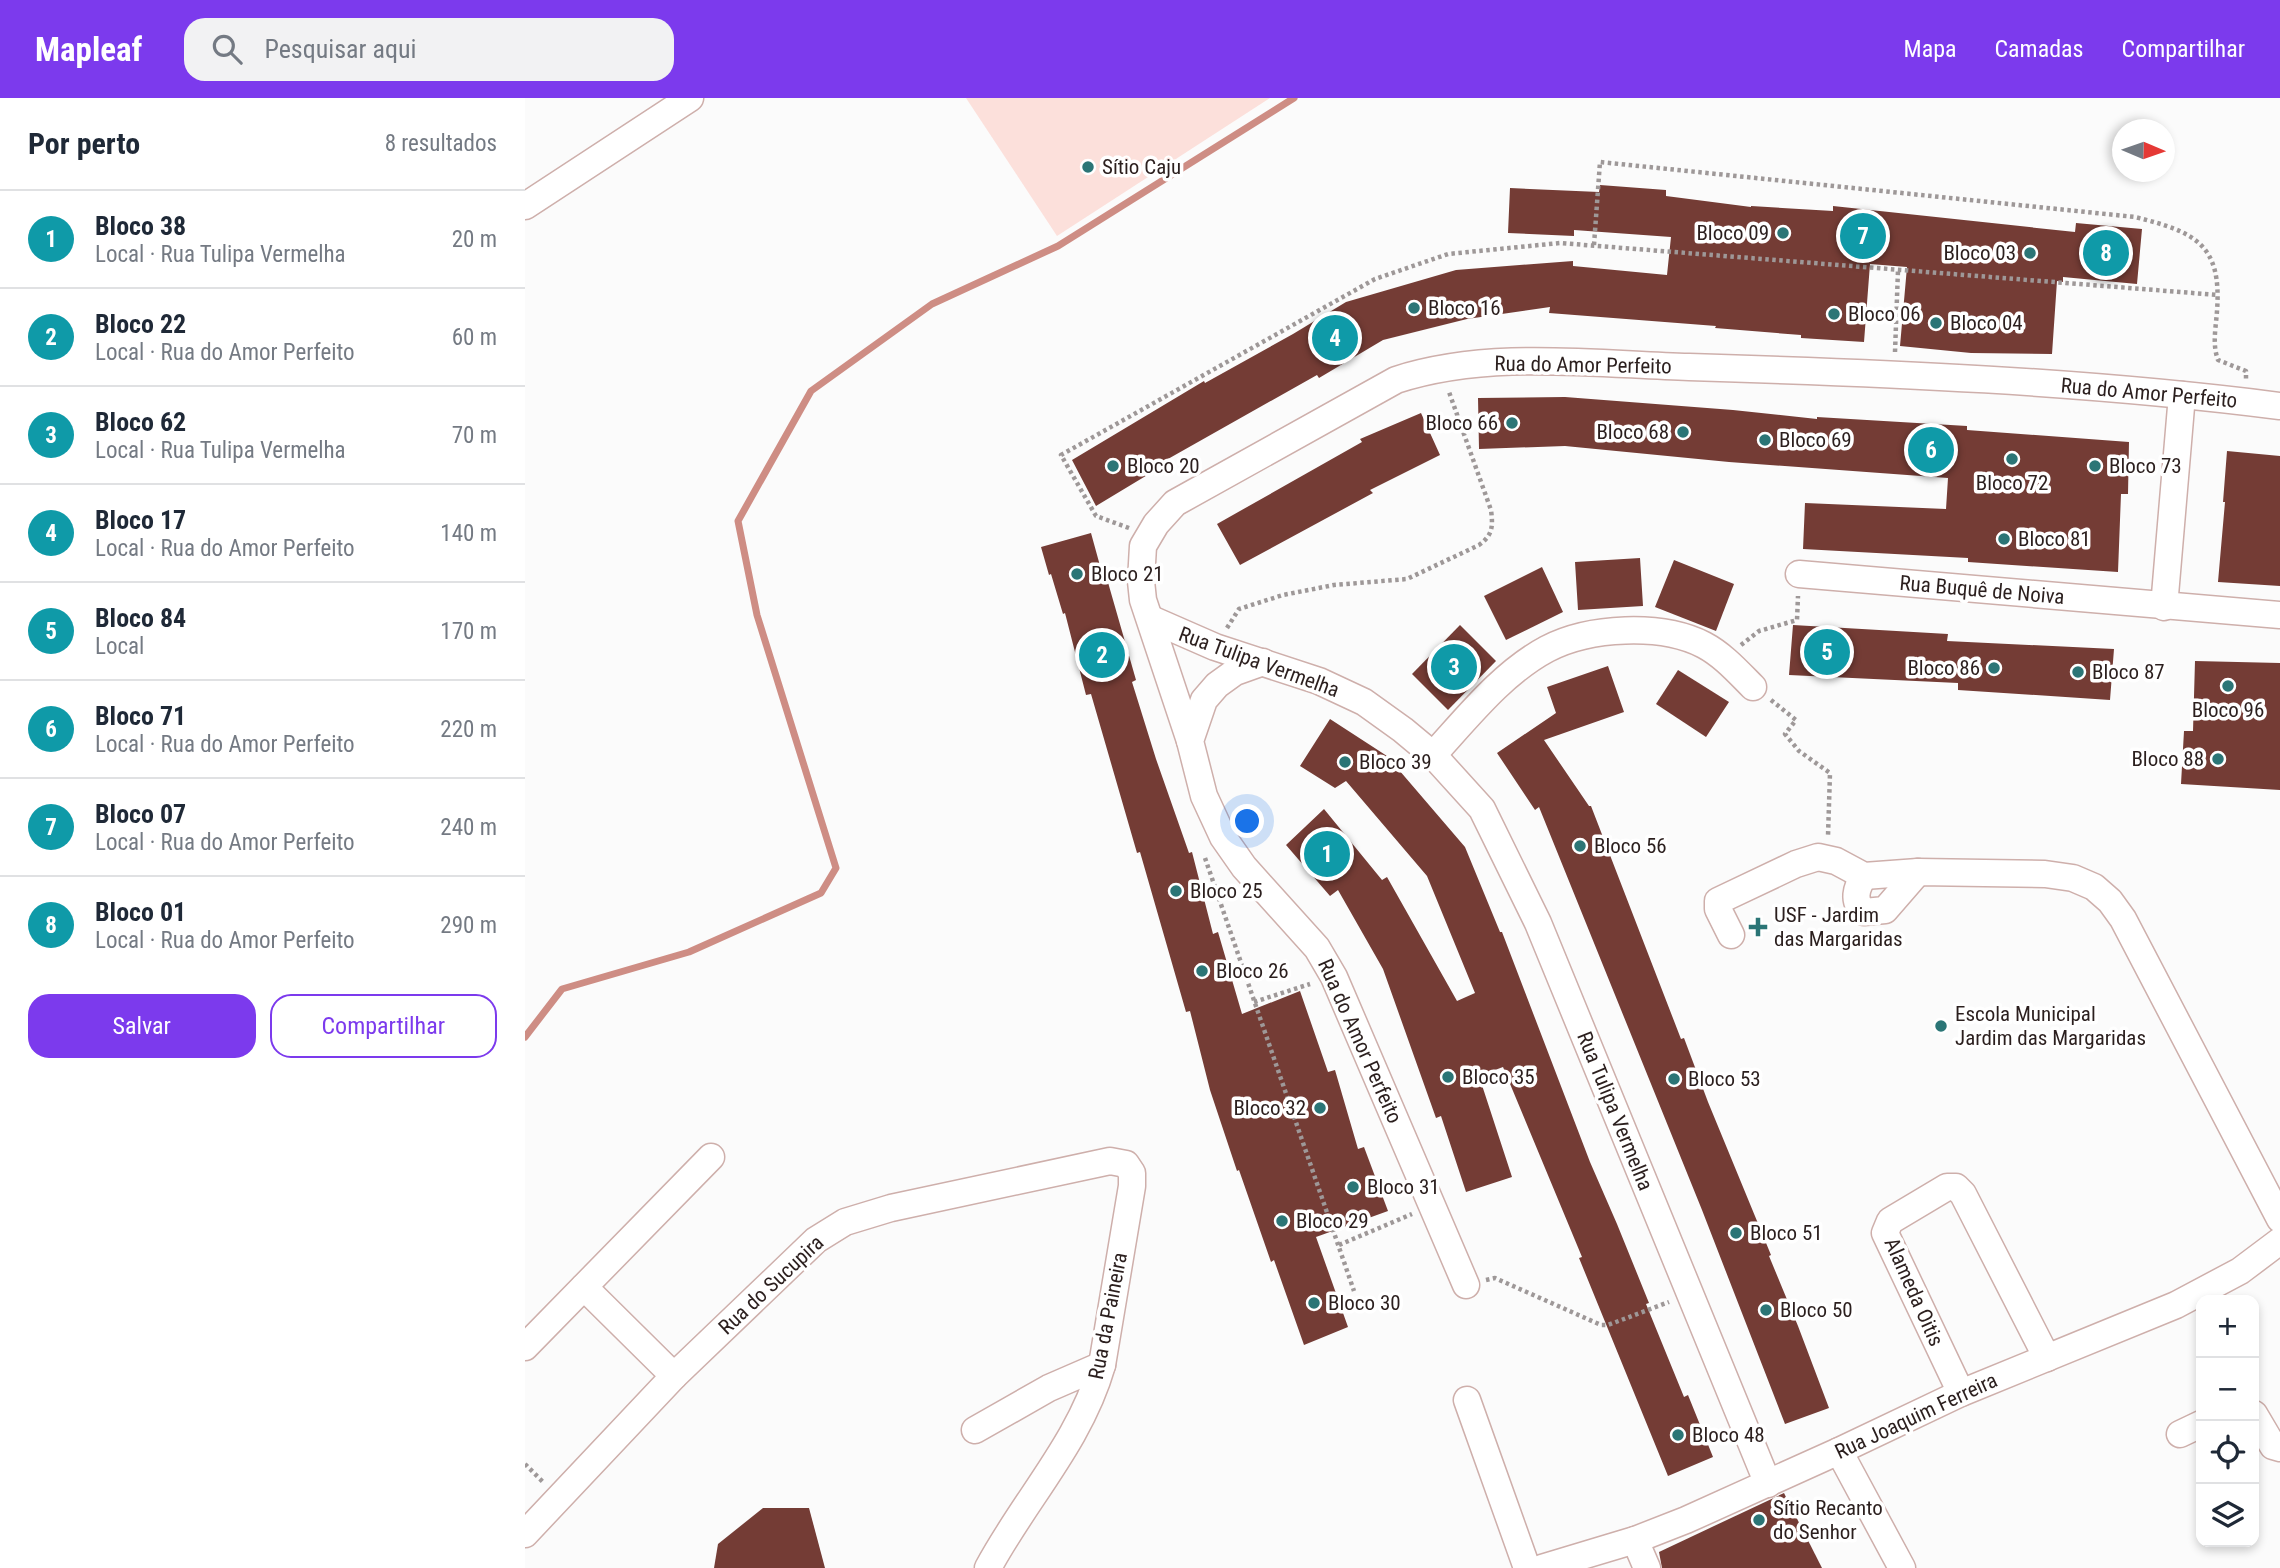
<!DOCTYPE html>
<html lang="pt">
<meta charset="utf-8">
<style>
:root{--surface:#fff;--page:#f2f2f3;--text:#1f2937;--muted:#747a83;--line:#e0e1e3;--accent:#7c3aed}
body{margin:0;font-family:"Roboto Condensed",sans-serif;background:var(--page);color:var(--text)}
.controls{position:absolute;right:21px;bottom:21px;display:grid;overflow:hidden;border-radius:14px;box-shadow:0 4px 10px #0003}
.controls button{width:63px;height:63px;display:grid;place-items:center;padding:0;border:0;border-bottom:2px solid var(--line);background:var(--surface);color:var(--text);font:35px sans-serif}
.compass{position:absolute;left:1587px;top:21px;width:63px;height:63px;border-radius:50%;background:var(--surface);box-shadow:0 4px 10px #0003;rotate:92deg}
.you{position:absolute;left:723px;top:724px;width:24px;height:24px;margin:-18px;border:5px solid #fff;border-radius:50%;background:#1a73e8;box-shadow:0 0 0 10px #1a73e833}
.badge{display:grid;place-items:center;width:46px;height:46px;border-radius:50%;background:var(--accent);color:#fff;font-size:23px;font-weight:700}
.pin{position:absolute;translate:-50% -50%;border:4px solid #fff;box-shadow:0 2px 7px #0006}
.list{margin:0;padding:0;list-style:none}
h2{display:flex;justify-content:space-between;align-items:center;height:91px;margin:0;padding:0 28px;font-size:30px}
h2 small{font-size:23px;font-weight:400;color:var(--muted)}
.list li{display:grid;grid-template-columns:46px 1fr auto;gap:21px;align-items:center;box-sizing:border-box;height:98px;padding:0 28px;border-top:2px solid var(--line)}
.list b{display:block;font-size:26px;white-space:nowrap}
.list p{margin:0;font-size:23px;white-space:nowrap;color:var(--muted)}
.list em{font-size:23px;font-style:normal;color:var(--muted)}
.actions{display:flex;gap:14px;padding:21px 28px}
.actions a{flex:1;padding:16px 0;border:2px solid var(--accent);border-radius:21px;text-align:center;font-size:24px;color:var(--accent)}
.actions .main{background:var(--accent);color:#fff}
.icon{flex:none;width:38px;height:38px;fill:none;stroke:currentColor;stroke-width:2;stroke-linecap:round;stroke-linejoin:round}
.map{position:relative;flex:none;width:1755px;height:1470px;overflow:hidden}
header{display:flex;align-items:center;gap:42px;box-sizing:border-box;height:98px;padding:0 35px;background:var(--accent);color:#fff}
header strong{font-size:33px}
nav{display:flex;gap:38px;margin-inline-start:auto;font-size:24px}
.search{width:490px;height:63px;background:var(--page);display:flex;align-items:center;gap:18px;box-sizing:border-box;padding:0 24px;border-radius:21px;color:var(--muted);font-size:26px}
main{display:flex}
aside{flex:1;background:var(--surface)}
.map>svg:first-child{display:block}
.green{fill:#fce0db}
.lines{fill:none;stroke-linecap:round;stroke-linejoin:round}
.stream{stroke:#ce8d84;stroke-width:7}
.building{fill:#743c35}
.minor-casing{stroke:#ceafab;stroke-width:29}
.path{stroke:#9e9898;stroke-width:4.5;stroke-dasharray:3.5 3.5;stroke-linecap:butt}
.minor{stroke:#fff;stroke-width:26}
.poi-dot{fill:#2b7576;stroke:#fff;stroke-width:2.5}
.labels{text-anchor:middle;stroke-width:7;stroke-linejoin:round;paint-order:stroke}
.poi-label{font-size:21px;fill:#2b1f1e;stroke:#fff;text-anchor:start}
.street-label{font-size:21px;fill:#2b1f1e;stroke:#fff}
</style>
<header>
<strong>Mapleaf</strong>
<div class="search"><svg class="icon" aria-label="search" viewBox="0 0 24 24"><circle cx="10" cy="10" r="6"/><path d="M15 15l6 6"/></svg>Pesquisar aqui</div>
<nav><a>Mapa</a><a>Camadas</a><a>Compartilhar</a></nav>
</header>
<main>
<aside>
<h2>Por perto<small>8 resultados</small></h2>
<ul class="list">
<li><span class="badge" style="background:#0f9aa8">1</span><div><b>Bloco 38</b><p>Local · Rua Tulipa Vermelha</p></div><em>20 m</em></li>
<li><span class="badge" style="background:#0f9aa8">2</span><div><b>Bloco 22</b><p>Local · Rua do Amor Perfeito</p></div><em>60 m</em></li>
<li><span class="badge" style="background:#0f9aa8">3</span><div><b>Bloco 62</b><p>Local · Rua Tulipa Vermelha</p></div><em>70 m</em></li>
<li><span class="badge" style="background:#0f9aa8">4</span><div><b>Bloco 17</b><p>Local · Rua do Amor Perfeito</p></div><em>140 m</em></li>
<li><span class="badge" style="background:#0f9aa8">5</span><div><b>Bloco 84</b><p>Local</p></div><em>170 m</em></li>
<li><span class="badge" style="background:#0f9aa8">6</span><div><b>Bloco 71</b><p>Local · Rua do Amor Perfeito</p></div><em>220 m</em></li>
<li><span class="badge" style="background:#0f9aa8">7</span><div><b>Bloco 07</b><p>Local · Rua do Amor Perfeito</p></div><em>240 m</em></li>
<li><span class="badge" style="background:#0f9aa8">8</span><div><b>Bloco 01</b><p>Local · Rua do Amor Perfeito</p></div><em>290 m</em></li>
</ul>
<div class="actions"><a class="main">Salvar</a><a>Compartilhar</a></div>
</aside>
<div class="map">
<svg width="1755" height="1470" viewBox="0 0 1755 1470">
<rect width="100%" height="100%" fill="#fbfbfb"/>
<path class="green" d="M441 0H745L532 138Z"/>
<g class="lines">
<path class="stream" d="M0 939 37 891 164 854 296 795 311 770 232 517 213 423 286 293 407 206 533 148 769 0"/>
</g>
<g class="building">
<path d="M1075 87 1141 92V98L1226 109V108L1308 113V108L1550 134 1551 125 1617 131 1612 186 1538 179V184L1532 183 1527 256 1446 255 1375 248 1382 169 1345 166 1339 244 1276 240V237L1190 230 1191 228 1024 215 1025 209 942 221 858 242 794 280 792 277 627 370 629 373 571 408 547 362 679 283 680 285 768 236 821 204 931 172 1048 163V168L1142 177 1146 139 1049 132V138L983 135 985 90 1074 94Z"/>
<path d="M1040 299 1208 312 1292 321V319L1442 328V332L1604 344 1603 396H1596L1593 474 1443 464V460L1278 451 1280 405 1421 411 1423 380 1204 364 1040 348 954 351 953 300Z"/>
<path d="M896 315 915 357 845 392 848 395 715 467 692 426 837 344 835 341Z"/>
<path d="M1702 353 1755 358V488L1693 484 1700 404H1698Z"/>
<path d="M566 435 577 475 580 474 611 582 607 584 631 661 664 755 667 754 688 836 693 834 717 916 775 893 803 974 810 972 833 1051 839 1049 863 1113 791 1139 823 1229 779 1247 749 1162 746 1164 714 1072 712 1073 685 992 665 913 661 914 615 754 612 755 566 596 561 597 540 515 538 516 526 476 524 477 516 449Z"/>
<path d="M1115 460 1118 508 1053 512 1050 464Z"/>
<path d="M1149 462 1209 486 1191 533 1130 509Z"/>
<path d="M1017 469 1038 514 981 542 959 498Z"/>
<path d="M935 527 971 563 923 612 887 576Z"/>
<path d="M1268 527 1423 536 1422 543 1589 551 1585 602 1433 592V585L1264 577Z"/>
<path d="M1670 563 1755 565V692L1656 686 1659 633H1668Z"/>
<path d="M1083 568 1099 614 1019 642 1064 708H1066L1156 941 1159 940 1183 1004 1246 1157 1244 1158 1273 1228 1304 1310 1260 1326 1177 1112 1014 709 1010 712 972 655 1031 615 1022 589Z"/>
<path d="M1153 572 1204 604 1181 639 1131 606Z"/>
<path d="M805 621 862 658 940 749 975 834H977L1065 1064 1092 1126 1124 1205 1121 1206 1159 1299 1163 1297 1188 1359 1143 1378 1054 1160 1057 1159 978 969 954 978 987 1079 941 1094 916 1018 911 1020 858 871 813 792 805 798 761 747 799 711 857 782 862 779 932 903 950 895 902 778 821 683 810 690 775 668Z"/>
<path d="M1259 1395 1297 1470H1137L1134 1454Z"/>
<path d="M238 1410H284L300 1470H189L193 1446Z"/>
</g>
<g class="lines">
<g class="minor-casing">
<g id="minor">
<path d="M0 108 165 0"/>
<path d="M1274 476 1755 517"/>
<path d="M1639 509 1657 297"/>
<path d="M626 521 690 549 794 583 839 604 878 632 908 657 957 711 1013 825 1243 1386"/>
<path d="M738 564 710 574 692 587 679 602 665 643 679 698 698 739 719 769 792 850 809 879 941 1187"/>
<path d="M665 643 618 502 616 483 618 448 631 426 650 405 871 282C963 252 1068 266 1164 269 1361 275 1559 283 1755 308"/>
<path d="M908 657C942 620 977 575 1022 551 1064 529 1136 525 1179 547 1198 557 1213 574 1228 589"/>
<path d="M1339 778C1331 790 1327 803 1339 814L1360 812 1393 774"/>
<path d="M1206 837 1193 811V803L1271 766 1293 759 1311 763 1339 778 1393 774 1520 776 1548 780 1569 789 1585 803 1598 821 1755 1121"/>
<path d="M59 1189 149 1278 291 1142 320 1124 366 1110 585 1063 601 1066 607 1075V1088L577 1267C555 1344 500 1401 463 1470"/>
<path d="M0 1249 186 1059"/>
<path d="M1436 1295 1360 1135 1365 1123 1422 1089H1431L1438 1096 1522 1260"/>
<path d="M942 1302 1002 1470"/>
<path d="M1729 1316 1748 1348 1755 1350"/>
<path d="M450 1332 524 1290 577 1267"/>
<path d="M1655 1336 1676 1326"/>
<path d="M1314 1353 1377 1470"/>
<path d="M0 1436 149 1278"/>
<path d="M1110 1442 1122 1470"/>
<path d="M1017 1470 1110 1442 1161 1422 1314 1353 1436 1295 1651 1207 1715 1173 1755 1143"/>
</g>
</g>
<g class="path">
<path d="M1069 147 1075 64 1610 119C1670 134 1697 146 1692 213 1691 229 1687 246 1693 262L1721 273V282"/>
<path d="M1370 254 1373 172"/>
<path d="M604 430 571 418 536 357 850 181 923 156 1035 145 1693 197"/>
<path d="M702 530 714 511 758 497 809 487 882 481 954 447C968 437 968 428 966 412L924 294"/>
<path d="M1216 547 1234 533 1272 522 1273 498"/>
<path d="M1246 602 1271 622 1260 636 1274 653 1305 675 1303 738"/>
<path d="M680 760 829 1193"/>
<path d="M729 904 785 886"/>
<path d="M814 1147 887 1116"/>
<path d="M961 1182 970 1180 1076 1227H1083L1144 1204"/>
<path d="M0 1366 19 1385"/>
</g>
<use href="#minor" class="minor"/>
</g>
<g class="poi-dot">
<circle cx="563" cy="69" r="7"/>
<circle cx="1258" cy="135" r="7"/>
<circle cx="1505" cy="155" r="7"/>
<circle cx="889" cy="210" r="7"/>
<circle cx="1309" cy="216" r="7"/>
<circle cx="1411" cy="225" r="7"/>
<circle cx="987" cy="325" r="7"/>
<circle cx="1158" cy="334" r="7"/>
<circle cx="1240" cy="342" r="7"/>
<circle cx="1487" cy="361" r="7"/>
<circle cx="588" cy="368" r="7"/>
<circle cx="1570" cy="368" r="7"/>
<circle cx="1479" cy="441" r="7"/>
<circle cx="552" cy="476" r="7"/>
<circle cx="1469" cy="570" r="7"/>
<circle cx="1553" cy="574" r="7"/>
<circle cx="1703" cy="588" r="7"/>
<circle cx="1693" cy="661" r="7"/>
<circle cx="820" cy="664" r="7"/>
<circle cx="1055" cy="748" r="7"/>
<circle cx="651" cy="793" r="7"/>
<path d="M1229.5 818.5h7v7h7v7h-7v7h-7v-7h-7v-7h7z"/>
<circle cx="677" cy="873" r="7"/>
<circle cx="1416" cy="928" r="7"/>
<circle cx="923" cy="979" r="7"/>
<circle cx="1149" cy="981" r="7"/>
<circle cx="795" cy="1010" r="7"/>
<circle cx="828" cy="1089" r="7"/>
<circle cx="757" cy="1123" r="7"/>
<circle cx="1211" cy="1135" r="7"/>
<circle cx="789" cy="1205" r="7"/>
<circle cx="1241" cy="1212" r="7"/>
<circle cx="1153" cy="1337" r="7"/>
<circle cx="1234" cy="1422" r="7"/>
</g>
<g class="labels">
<g class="poi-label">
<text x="577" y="76">Sítio Caju</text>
<text x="1244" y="142" text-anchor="end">Bloco 09</text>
<text x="1491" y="162" text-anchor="end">Bloco 03</text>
<text x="903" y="217">Bloco 16</text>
<text x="1323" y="223">Bloco 06</text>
<text x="1425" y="232">Bloco 04</text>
<text x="973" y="332" text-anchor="end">Bloco 66</text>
<text x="1144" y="341" text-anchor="end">Bloco 68</text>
<text x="1254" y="349">Bloco 69</text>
<text x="602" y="375">Bloco 20</text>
<text x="1584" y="375">Bloco 73</text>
<text x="1487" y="392" text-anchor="middle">Bloco 72</text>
<text x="1493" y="448">Bloco 81</text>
<text x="566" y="483">Bloco 21</text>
<text x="1455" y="577" text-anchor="end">Bloco 86</text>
<text x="1567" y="581">Bloco 87</text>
<text x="1703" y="619" text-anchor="middle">Bloco 96</text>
<text x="1679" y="668" text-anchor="end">Bloco 88</text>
<text x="834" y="671">Bloco 39</text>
<text x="1069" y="755">Bloco 56</text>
<text x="665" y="800">Bloco 25</text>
<text x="1249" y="824">USF - Jardim<tspan x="1249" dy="24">das Margaridas</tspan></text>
<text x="691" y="880">Bloco 26</text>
<text x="1430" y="923">Escola Municipal<tspan x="1430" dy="24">Jardim das Margaridas</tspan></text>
<text x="937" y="986">Bloco 35</text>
<text x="1163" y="988">Bloco 53</text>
<text x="781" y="1017" text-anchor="end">Bloco 32</text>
<text x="842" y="1096">Bloco 31</text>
<text x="771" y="1130">Bloco 29</text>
<text x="1225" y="1142">Bloco 51</text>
<text x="803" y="1212">Bloco 30</text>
<text x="1255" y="1219">Bloco 50</text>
<text x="1167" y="1344">Bloco 48</text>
<text x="1248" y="1417">Sítio Recanto<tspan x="1248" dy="24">do Senhor</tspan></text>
</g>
<g class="street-label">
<text transform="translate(1058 267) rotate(1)" y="7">Rua do Amor Perfeito</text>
<text transform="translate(1624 295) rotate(5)" y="7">Rua do Amor Perfeito</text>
<text transform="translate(1457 492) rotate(5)" y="7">Rua Buquê de Noiva</text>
<text transform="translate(734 564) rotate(20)" y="7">Rua Tulipa Vermelha</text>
<text transform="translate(835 943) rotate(66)" y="7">Rua do Amor Perfeito</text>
<text transform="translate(1090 1013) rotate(68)" y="7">Rua Tulipa Vermelha</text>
<text transform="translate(246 1187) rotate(-43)" y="7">Rua do Sucupira</text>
<text transform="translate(1389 1194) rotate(66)" y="7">Alameda Oitis</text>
<text transform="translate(583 1218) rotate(-79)" y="7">Rua da Paineira</text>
<text transform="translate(1391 1318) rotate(-25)" y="7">Rua Joaquim Ferreira</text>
</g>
</g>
</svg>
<div class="controls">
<button>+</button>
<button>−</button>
<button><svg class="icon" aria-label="locate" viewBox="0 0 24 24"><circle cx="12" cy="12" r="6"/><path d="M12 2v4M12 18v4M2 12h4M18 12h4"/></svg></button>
<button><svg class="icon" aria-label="layers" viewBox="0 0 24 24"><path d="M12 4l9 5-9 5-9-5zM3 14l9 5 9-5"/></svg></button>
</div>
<svg class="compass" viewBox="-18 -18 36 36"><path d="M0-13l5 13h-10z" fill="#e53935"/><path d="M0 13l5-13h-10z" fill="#747a83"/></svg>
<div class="you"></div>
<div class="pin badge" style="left:802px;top:756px;background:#0f9aa8">1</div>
<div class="pin badge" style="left:577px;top:557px;background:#0f9aa8">2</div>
<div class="pin badge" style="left:929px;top:569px;background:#0f9aa8">3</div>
<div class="pin badge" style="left:810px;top:240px;background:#0f9aa8">4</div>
<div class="pin badge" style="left:1302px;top:554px;background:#0f9aa8">5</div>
<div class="pin badge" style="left:1406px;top:352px;background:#0f9aa8">6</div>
<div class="pin badge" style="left:1338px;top:138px;background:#0f9aa8">7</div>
<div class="pin badge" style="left:1581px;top:155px;background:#0f9aa8">8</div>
</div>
</main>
